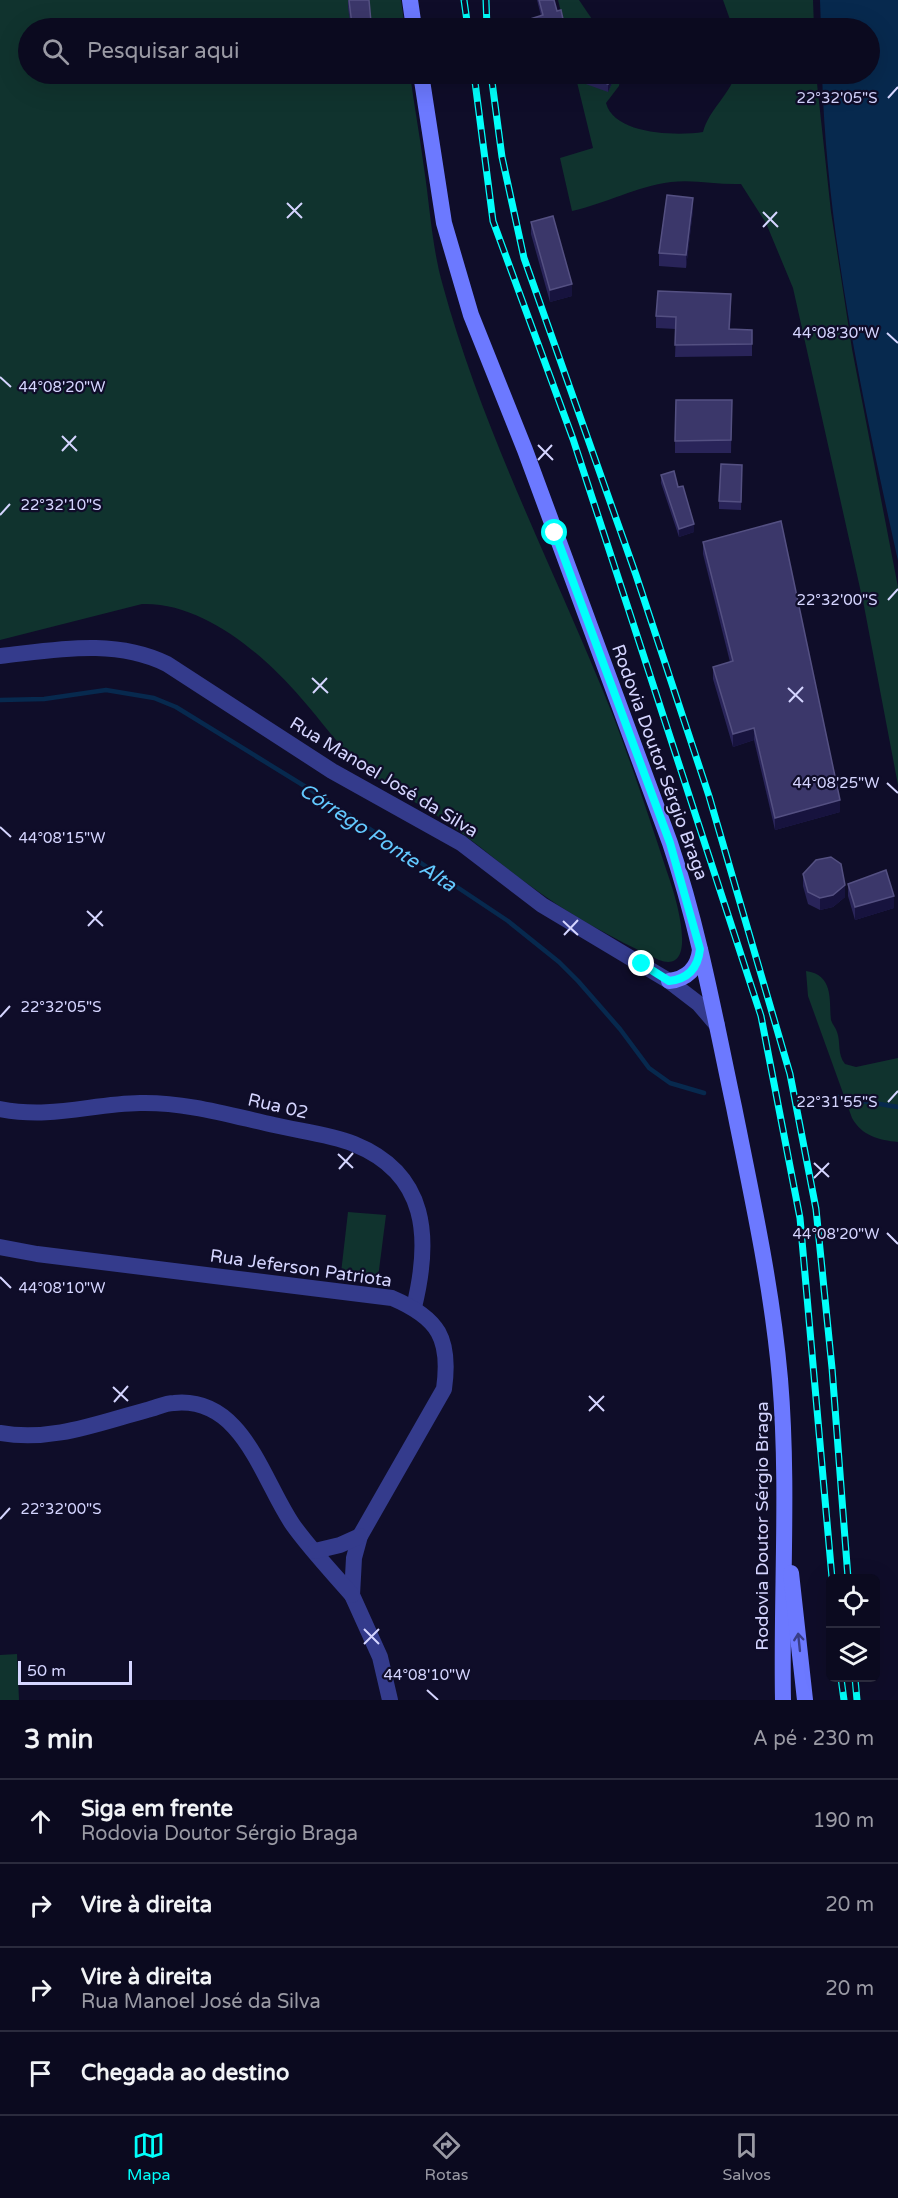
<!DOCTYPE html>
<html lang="pt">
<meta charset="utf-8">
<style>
:root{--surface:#0b0a1f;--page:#141328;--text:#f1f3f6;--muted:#9a9aa4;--line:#2b2b3d;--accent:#01fffb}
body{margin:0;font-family:"Varela Round",sans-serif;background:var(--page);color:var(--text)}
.controls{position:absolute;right:18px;bottom:18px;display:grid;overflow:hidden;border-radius:9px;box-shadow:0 6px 24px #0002}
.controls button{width:54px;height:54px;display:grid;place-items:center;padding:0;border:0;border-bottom:2px solid var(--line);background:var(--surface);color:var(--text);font:30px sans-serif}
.scale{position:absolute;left:18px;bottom:15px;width:114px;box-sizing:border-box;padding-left:6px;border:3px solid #d5d5ff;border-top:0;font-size:16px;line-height:21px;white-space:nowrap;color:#d5d5ff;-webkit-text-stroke:4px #0f0d29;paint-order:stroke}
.stop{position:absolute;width:18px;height:18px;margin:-14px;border:4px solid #01fffb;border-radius:50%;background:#fff}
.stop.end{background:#01fffb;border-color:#fff;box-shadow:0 2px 6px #0008}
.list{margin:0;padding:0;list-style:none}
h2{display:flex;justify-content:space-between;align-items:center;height:78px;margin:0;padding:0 24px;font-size:26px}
h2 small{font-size:20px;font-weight:400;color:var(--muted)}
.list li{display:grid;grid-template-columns:39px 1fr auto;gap:18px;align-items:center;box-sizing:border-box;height:84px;padding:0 24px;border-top:2px solid var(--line)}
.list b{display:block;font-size:22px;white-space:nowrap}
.list p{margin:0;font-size:20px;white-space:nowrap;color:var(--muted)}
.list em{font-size:20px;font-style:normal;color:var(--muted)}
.icon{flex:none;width:33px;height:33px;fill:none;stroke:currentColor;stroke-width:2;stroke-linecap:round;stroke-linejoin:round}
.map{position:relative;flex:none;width:898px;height:1700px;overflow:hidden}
.search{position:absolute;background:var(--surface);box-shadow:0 6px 24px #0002;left:18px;right:18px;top:18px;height:66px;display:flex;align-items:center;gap:15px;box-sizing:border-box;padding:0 21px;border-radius:33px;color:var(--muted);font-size:22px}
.sheet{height:414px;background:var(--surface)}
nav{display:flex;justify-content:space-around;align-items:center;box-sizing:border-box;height:84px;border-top:2px solid var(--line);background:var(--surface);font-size:16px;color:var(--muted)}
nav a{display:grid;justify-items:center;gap:3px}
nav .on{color:var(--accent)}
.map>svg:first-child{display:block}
.green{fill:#10332e}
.water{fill:#07294e}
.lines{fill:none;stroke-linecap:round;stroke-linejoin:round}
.stream{stroke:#07294e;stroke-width:4.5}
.minor{stroke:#343b8c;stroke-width:16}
.secondary{stroke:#6c79ff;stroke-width:16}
.rail-casing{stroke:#01fffb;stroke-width:7}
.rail{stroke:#0f0d29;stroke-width:4.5;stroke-dasharray:14;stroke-linecap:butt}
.wall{fill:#292459}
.shaded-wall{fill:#17133e}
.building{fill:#3b376a;stroke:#545082;stroke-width:1.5}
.oneway{stroke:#393e89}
.route{stroke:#01fffb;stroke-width:8}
.ticks{fill:none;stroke:#d5d5ff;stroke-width:2}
.labels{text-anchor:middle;stroke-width:4.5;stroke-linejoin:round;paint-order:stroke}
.street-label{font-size:18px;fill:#d5d5ff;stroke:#0f0d29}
.water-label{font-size:20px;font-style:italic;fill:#63c9ff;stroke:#0f0d29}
.ticks-label{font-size:15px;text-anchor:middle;fill:#d5d5ff;stroke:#0f0d29;stroke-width:4.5;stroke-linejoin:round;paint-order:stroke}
</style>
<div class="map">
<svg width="898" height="1700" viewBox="0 0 898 1700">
<rect width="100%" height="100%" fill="#0f0d29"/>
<g class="green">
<path d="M0 0H401L405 28H28V74H410C414 105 420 137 424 168 430 207 432 248 443 286 484 436 557 574 614 718 633 768 650 820 667 872 673 888 702 976 659 960 612 938 566 913 525 882 499 863 475 842 449 824 424 806 396 793 372 775 344 754 325 725 301 698 263 654 203 602 142 604L0 640Z"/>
<path d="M558 0H579L598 28H565Z"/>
<path d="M723 0H813L814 28H733Z"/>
<path d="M575 74H621L619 86 606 103C614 135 678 136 703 132 709 110 729 95 736 74H816L831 212 852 349 898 587V785L864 606 793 288 766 223 741 184C718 185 694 179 671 182 635 187 607 203 572 211L560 158 593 148Z"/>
<path d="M806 971C834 975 829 1000 831 1020 832 1024 836 1028 837 1032 841 1043 837 1054 845 1064L856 1067 898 1058V1142C879 1140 862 1136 852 1118L808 996Z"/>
<path d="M348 1212 386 1215 378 1278 341 1273Z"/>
<path d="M17 1654 19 1700H0V1655Z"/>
</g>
<path class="water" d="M820 0H898V561C863 402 827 236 822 74H870V28H821Z"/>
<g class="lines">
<g class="stream">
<path d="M0 700 44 699 106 690 154 698 176 707 319 795 508 921 559 962 578 981 620 1029 649 1068 670 1083 704 1093"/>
<path d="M838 1097 898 1107"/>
</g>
<g class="minor">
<path d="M0 656C56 650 114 638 167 664L332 771 461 843 542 905 669 981 699 1004 717 1025"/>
<path d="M0 1109C52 1119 90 1104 140 1103 186 1102 229 1115 274 1125 299 1131 329 1134 354 1144 428 1174 431 1238 414 1307"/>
<path d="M0 1247 37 1254 392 1298C439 1318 451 1339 444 1389L360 1536 354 1558 352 1595 380 1657 390 1700"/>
<path d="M0 1433C52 1442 98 1423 147 1410 156 1408 165 1403 174 1403 243 1396 262 1480 293 1525 311 1550 332 1572 352 1595"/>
<path d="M315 1551 340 1545 360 1536"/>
</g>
<g class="secondary">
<path d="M410 0 414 28"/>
<path d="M421 74 444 223 471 315 525 450 670 843C699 929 715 1018 734 1107 752 1197 772 1287 780 1379 789 1486 781 1593 783 1700"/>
<path d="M669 981C687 979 698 968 700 950"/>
<path d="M791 1573 805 1700"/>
</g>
<g class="rail-casing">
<g id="rail">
<path d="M464 0 468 28"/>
<path d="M486 0 487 28"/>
<path d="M474 74 493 221 573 439 761 1016 800 1218 832 1578"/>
<path d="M491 74 502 157 524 258 636 575 709 796 790 1074 816 1209 832 1368 848 1578"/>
<path d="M841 1678 844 1700"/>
<path d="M855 1678 857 1700"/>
</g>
</g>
<use href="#rail" class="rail"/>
</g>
<g class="wall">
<path d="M348 0 371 22V28H351L348 8Z"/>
<path d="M537 0H554L557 11 565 28H530V19L541 16Z"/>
<path d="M352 74H368V81L353 83Z"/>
<path d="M615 74V76L608 92 583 83V75Z"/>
<path d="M693 210 686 268 659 266V253Z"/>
<path d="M531 222 572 296 550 302 531 234Z"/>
<path d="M731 306 730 329 752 330V356L675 357 676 329 656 328V316Z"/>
<path d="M732 400 731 453H675V441Z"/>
<path d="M742 465 741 510 719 509V501Z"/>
<path d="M661 475 678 487 694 532 679 537 661 483Z"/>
<path d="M703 542 840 812 775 830 754 740 733 747 713 679V667L730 662 703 554Z"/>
<path d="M803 874 845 897 833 907 820 910 808 904 803 886Z"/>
<path d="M848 884 894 908 855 920 848 896Z"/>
</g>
<g class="shaded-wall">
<path d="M540 74H557L540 77Z"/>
<path d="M612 74H615V76L608 92V84Z"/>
<path d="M693 198V210L686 268V255Z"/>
<path d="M572 284V296L550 302V290Z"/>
<path d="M694 524V532L679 537V529Z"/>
<path d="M754 728V740L733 747V734Z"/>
<path d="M840 800V812L775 830V818Z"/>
<path d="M845 885V897L833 907 820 910V898Z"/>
<path d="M894 896V908L855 920V907Z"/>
</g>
<g class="building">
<path d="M349 0H369L371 22 352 25Z"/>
<path d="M539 0H554L557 11 561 10 565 28H532L530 19 543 15Z"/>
<path d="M353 74H368V75L353 77Z"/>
<path d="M583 74H612L608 84 583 75Z"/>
<path d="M667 195 693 198 686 255 659 253Z"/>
<path d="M553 216 572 284 550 290 531 222Z"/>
<path d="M658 291 731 294 729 329 752 330V344L675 345 676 317 656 316Z"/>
<path d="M676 400H732L731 440 675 441Z"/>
<path d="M721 464 742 465 741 502 719 501Z"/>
<path d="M674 471 678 487 683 486 694 524 679 529 661 475Z"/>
<path d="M781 521 840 800 775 818 754 728 733 734 713 667 733 661 703 542Z"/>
<path d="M831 857 841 864 845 885 833 895 820 898 808 892 803 874 816 860Z"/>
<path d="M886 870 894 896 855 907 848 884Z"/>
</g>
<defs><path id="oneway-shaft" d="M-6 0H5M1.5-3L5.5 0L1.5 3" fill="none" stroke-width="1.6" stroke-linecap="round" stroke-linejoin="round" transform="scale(1.5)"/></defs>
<use class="oneway" href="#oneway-shaft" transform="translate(799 1642) rotate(-96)"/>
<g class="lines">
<path class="route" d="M555 533 670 843 700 949C698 968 688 979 669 981L642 964"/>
</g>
<path class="ticks" d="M888 98 898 87M287 203 302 218M763 212 778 227M287 218 302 203M763 227 777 212M887 333 898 343M0 377 11 387M62 436 77 451M538 445 553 460M62 451 76 436M538 460 552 445M0 515 10 504M888 600 898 589M312 678 328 693M788 688 803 702M313 693 327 678M789 702 803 687M887 783 898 793M0 827 11 837M87 911 103 926M563 921 578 935M88 926 102 911M564 935 578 920M0 1017 10 1006M888 1102 898 1091M338 1154 353 1168M814 1163 829 1177M339 1169 353 1153M814 1178 829 1163M887 1233 898 1244M0 1277 11 1288M113 1387 128 1401M589 1396 604 1411M114 1402 128 1386M589 1411 604 1396M0 1519 10 1508M364 1629 379 1644M364 1644 379 1629M427 1690 438 1700"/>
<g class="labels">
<g class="street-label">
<text transform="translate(660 762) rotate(70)" y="6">Rodovia Doutor Sérgio Braga</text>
<text transform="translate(384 777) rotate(31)" y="6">Rua Manoel José da Silva</text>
<text transform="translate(278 1106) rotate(13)" y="6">Rua 02</text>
<text transform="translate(301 1268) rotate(8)" y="6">Rua Jeferson Patriota</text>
<text transform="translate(762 1526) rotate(-90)" y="6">Rodovia Doutor Sérgio Braga</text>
</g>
<g class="water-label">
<text transform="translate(378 837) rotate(33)" y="7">Córrego Ponte Alta</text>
</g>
</g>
<g class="ticks-label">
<text x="837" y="103">22°32'05"S</text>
<text x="836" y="338">44°08'30"W</text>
<text x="62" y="392">44°08'20"W</text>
<text x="61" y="510">22°32'10"S</text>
<text x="837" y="605">22°32'00"S</text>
<text x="836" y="788">44°08'25"W</text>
<text x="62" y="843">44°08'15"W</text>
<text x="61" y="1012">22°32'05"S</text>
<text x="837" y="1107">22°31'55"S</text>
<text x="836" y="1239">44°08'20"W</text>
<text x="62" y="1293">44°08'10"W</text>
<text x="61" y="1514">22°32'00"S</text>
<text x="427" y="1680">44°08'10"W</text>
</g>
</svg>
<div class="controls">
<button><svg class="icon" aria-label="locate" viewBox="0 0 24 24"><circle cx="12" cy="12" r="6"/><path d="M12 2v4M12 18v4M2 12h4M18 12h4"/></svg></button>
<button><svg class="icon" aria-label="layers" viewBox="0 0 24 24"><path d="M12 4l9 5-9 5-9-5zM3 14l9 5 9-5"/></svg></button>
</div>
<div class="scale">50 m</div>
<div class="stop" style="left:555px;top:533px"></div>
<div class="stop end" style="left:642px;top:964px"></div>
<div class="search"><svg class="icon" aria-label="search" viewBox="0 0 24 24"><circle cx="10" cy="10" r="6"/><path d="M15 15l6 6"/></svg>Pesquisar aqui</div>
</div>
<section class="sheet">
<h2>3 min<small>A pé · 230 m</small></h2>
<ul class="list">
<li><svg class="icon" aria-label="ahead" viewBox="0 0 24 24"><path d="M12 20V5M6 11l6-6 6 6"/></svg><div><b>Siga em frente</b><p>Rodovia Doutor Sérgio Braga</p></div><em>190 m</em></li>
<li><svg class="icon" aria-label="right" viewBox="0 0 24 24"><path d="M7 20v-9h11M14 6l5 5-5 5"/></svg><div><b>Vire à direita</b></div><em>20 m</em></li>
<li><svg class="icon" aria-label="right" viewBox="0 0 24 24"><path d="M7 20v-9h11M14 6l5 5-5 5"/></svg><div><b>Vire à direita</b><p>Rua Manoel José da Silva</p></div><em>20 m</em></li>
<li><svg class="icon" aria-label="arrive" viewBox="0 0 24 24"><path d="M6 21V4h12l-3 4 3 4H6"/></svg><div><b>Chegada ao destino</b></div></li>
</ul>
</section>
<nav>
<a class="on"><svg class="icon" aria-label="map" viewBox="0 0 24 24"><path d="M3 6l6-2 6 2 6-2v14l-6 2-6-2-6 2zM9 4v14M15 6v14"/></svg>Mapa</a>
<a><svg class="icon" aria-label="directions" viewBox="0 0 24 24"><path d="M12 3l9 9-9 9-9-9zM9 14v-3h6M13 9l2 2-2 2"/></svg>Rotas</a>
<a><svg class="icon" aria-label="saved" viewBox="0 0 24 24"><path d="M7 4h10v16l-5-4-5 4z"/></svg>Salvos</a>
</nav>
